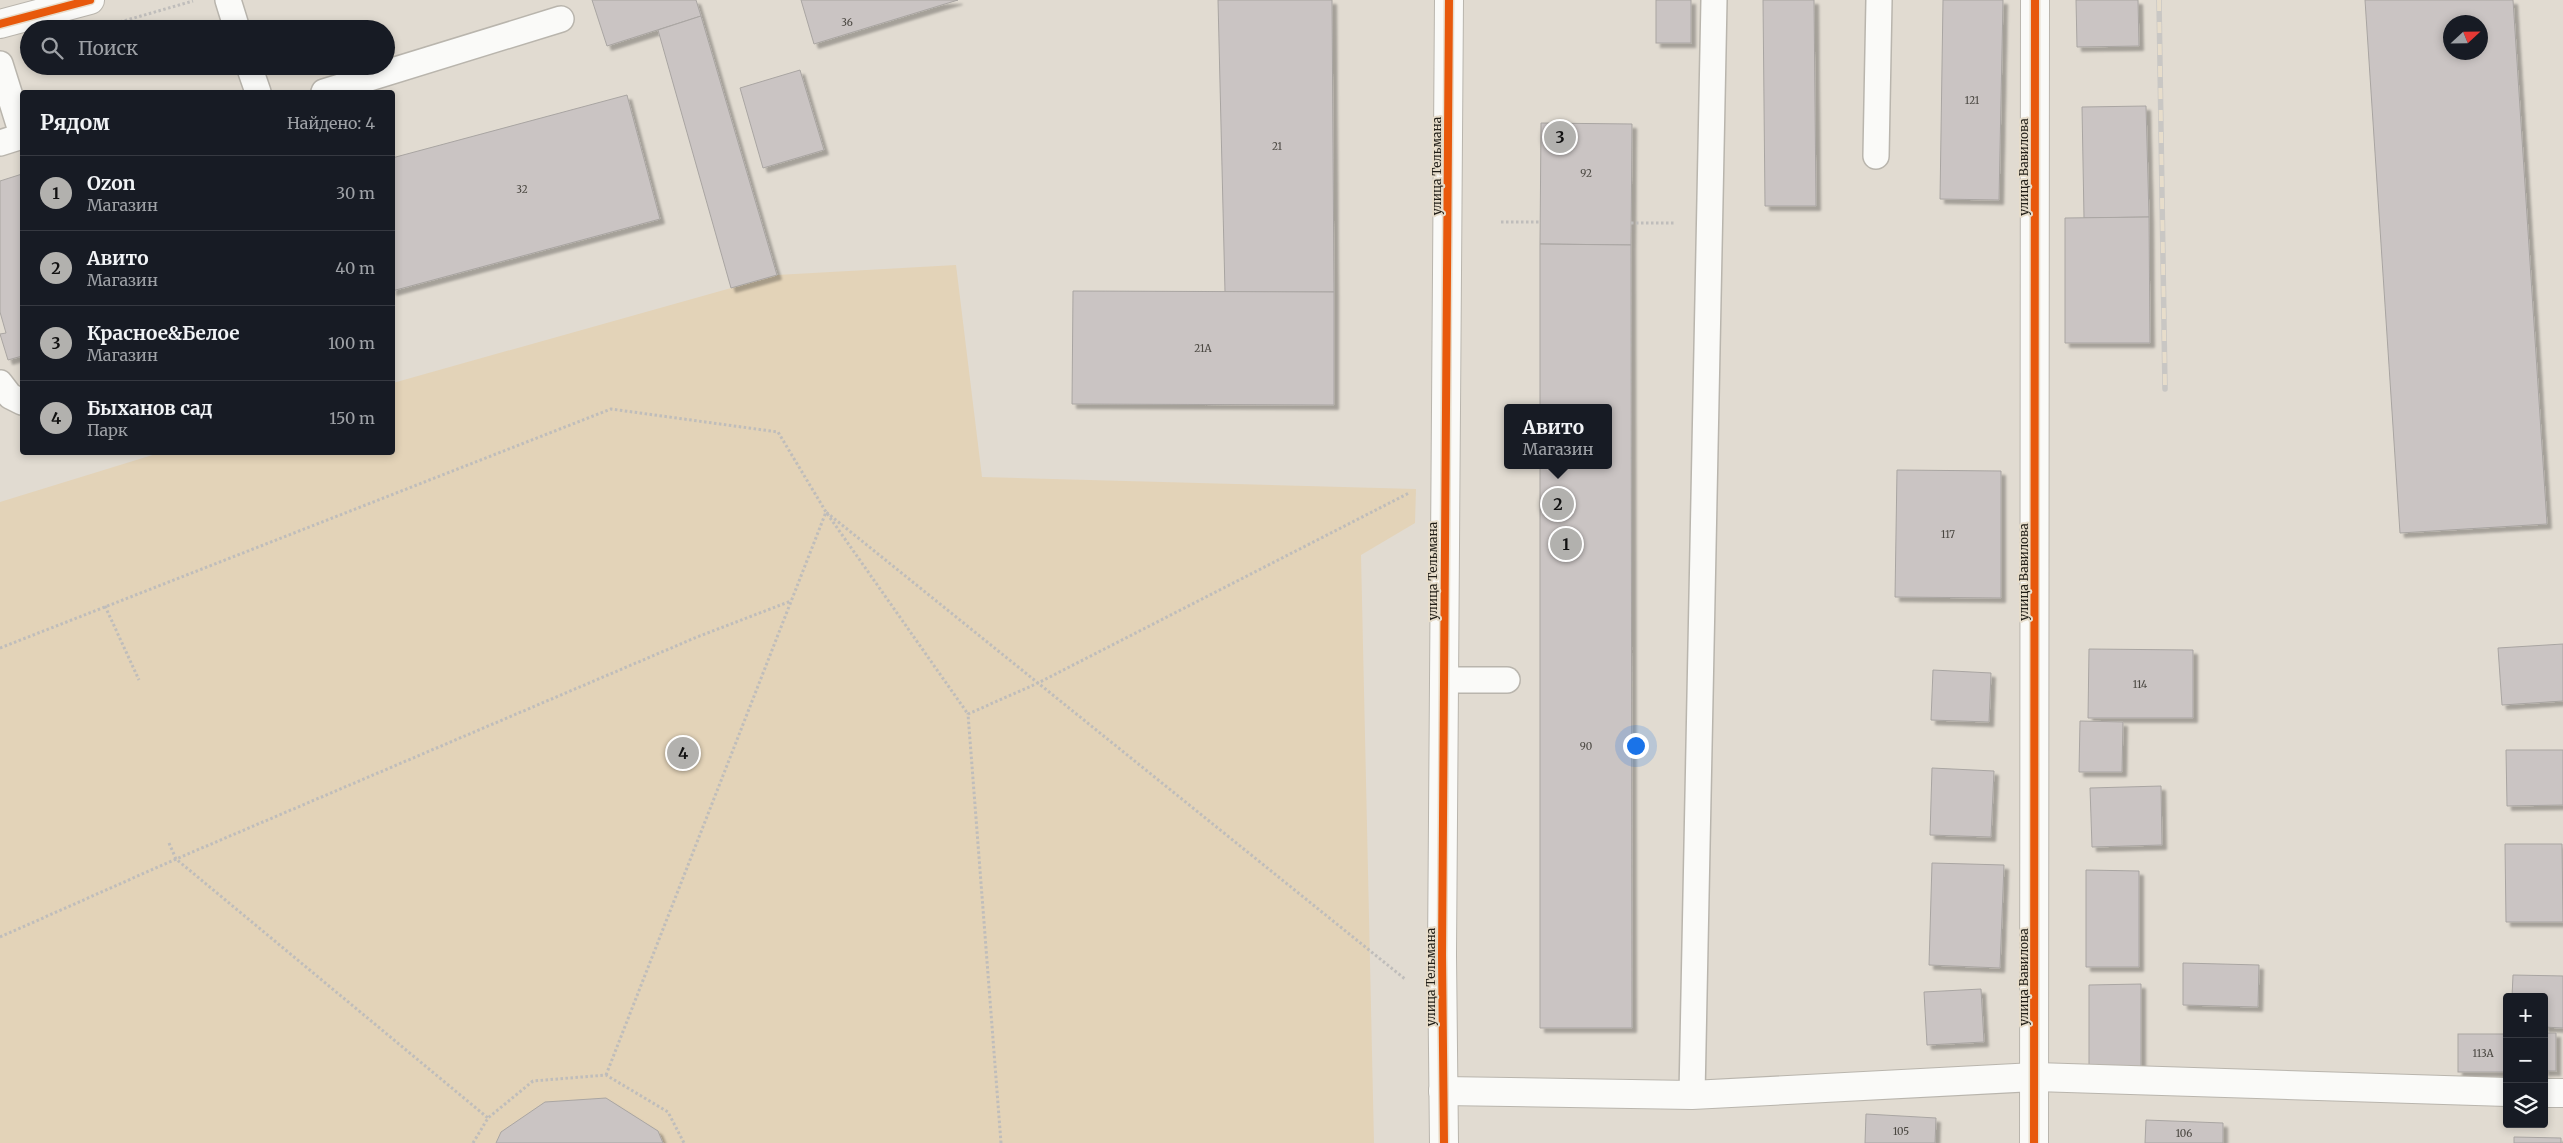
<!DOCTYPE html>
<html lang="ru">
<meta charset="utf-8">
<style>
:root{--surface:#171b24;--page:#242831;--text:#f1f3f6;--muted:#9ea1a6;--line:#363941;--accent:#b2b1ae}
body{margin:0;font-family:Merriweather,serif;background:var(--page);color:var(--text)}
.controls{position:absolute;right:15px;bottom:15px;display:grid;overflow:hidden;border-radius:5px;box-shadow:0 2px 8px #0003}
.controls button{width:45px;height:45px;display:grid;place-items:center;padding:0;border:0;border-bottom:1px solid var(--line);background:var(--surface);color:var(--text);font:25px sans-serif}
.compass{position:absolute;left:2443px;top:15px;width:45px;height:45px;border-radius:50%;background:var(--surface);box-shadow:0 2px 8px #0003;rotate:68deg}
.you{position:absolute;left:1635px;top:745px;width:18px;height:18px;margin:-12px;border:4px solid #fff;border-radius:50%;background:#1a73e8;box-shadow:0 0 0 8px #1a73e833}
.badge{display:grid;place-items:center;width:32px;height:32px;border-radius:50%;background:var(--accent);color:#111;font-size:16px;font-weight:700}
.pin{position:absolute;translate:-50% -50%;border:2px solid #fff;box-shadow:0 1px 5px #0006}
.popup{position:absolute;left:1504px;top:404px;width:108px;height:65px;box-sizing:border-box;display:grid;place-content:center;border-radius:5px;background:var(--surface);filter:drop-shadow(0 1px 4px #0005);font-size:16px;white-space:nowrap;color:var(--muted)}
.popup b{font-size:19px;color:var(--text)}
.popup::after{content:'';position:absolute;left:50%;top:100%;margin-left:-10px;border:10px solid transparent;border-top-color:var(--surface)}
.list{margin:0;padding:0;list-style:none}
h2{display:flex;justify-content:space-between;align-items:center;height:65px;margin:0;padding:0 20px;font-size:21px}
h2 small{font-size:16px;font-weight:400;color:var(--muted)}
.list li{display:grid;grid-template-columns:32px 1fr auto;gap:15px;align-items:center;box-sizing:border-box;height:75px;padding:0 20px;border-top:1px solid var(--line)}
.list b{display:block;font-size:19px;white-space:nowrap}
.list p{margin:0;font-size:16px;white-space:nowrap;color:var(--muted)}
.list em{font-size:16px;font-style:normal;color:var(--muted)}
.icon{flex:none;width:28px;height:28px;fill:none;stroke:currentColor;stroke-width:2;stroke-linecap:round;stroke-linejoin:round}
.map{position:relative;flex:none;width:2563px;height:1143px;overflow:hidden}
.search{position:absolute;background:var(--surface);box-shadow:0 2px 8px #0003;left:20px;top:20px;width:375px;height:55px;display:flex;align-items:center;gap:12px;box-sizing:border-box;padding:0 18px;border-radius:28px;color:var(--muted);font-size:19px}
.panel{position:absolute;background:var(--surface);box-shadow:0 2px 8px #0003;left:20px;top:90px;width:375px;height:365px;border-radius:5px}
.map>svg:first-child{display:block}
.green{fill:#e3d3b8}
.building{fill:#cac4c3;stroke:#a9a5a2;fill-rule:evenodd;filter:url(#shadow)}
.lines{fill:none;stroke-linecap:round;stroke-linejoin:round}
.service-casing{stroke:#b9b5ad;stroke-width:28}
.minor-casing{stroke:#b9b5ad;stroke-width:30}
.path{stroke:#bfbdbb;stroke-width:3;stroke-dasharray:2.5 2.5;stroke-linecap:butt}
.service{stroke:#fafaf8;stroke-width:25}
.minor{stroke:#fafaf8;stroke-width:28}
.rail-casing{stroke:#c9c7c4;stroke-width:5.5}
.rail{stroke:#e7ddcb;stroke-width:4;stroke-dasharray:11;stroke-linecap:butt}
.cycleway-casing{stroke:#e7ddcb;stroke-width:11}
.cycleway{stroke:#e8590c;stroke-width:8}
.labels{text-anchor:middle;stroke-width:4;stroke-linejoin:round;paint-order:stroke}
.number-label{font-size:10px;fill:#4a4741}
.street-label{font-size:12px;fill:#201d16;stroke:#e7ddcb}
</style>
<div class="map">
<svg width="2563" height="1143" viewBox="0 0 2563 1143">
<defs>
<filter id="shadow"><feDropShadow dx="4.5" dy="4.5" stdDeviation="1" flood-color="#0004"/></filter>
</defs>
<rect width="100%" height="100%" fill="#e1dbd1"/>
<path class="green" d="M956 265 982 477 1416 489 1415 523 1361 555 1374 1143H0V502L159 453 392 452 393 383 777 275Z"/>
<g class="building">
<path d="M592 0H696L701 16 607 46Z"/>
<path d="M801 0H958L814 44Z"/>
<path d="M1218 0H1332L1334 292H1225Z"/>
<rect x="1656" y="0" width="35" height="43"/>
<path d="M1763 0H1814L1816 206H1765Z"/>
<path d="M1943 0H2003L1999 200 1940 199Z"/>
<path d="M2076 0H2138L2139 46 2077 47Z"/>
<path d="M2365 0H2513L2547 524 2400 533ZM2450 22H2480V52H2450Z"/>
<path d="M701 16 777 275 731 288 658 30Z"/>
<path d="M800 70 824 150 763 168 740 88Z"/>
<path d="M627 95 660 219 392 291V158Z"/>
<path d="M2146 106 2149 217 2084 218 2082 107Z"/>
<path d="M1541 123 1632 124 1631 245 1540 244Z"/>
<path d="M22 174V356L8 360 0 334 6 333 0 312V181Z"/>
<path d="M2149 217 2150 343H2065V218Z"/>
<path d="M1540 244 1631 245 1632 1028H1540V465H1608V408H1540Z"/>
<path d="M1073 291 1334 292V405L1072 404Z"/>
<path d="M1897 470 2001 471V598L1895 597Z"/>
<path d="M2563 644V701L2502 705 2498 648Z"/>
<path d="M2089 649 2193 650V718H2088Z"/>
<path d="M1933 670 1991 673 1989 722 1931 720Z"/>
<path d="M2080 721 2123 722 2122 772H2079Z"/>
<path d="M2506 750H2563V805L2507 806Z"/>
<path d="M1932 768 1994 771 1991 837 1930 835Z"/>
<path d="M2161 786 2162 845 2092 847 2090 788Z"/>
<path d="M2505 844H2562L2563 922H2506Z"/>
<path d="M1932 863 2004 865 2000 968 1929 965Z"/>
<path d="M2086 870 2139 871V967H2086Z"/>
<path d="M2183 963 2259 965 2258 1007 2183 1005Z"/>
<path d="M2513 975 2563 976V1028L2544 1027V997H2512Z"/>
<path d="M2141 984V1070H2089V985Z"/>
<path d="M1981 989 1984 1042 1927 1045 1924 992Z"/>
<rect x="2544" y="1033" width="12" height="38"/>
<rect x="2458" y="1034" width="49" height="38"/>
<path d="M606 1098 658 1131 663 1143H496L501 1132 545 1102Z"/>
<path d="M1866 1114 1936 1118 1935 1143H1865Z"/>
<path d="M2146 1120 2223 1123V1143H2145Z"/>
<path d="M2514 1137 2561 1138V1143H2514Z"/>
</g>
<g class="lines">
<g class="service-casing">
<g id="service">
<path d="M228 0 237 29"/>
<path d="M0 64 21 131 19 137 0 143"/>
<path d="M249 66 258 92"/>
<path d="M324 92 561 19"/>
<path d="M1876 156 1879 0"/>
<path d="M0 383 10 396 22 402"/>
<path d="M1444 680H1507"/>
<path d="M1692 1095 1714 0"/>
</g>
</g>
<g class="minor-casing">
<g id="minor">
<path d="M0 24 90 0"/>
<path d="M1443 1091 1692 1095 2036 1077 2507 1092"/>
<path d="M2544 1093H2563"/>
<path d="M1444 1143 1442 955 1449 0"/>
<path d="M2034 1143 2035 0"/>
</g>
</g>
<g class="path">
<path d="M120 22 193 1"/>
<path d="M1501 222H1540"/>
<path d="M1631 223H1675"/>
<path d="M105 606 139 680"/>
<path d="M0 648 611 409 778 432 826 512 968 714"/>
<path d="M169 843 176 859 697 637 791 601"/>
<path d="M0 937 176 859 488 1118"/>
<path d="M606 1075 826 512 1405 979"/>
<path d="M473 1143 488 1118 533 1081 606 1075 668 1112 684 1143"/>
<path d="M1001 1143 968 714 1038 683 1409 493"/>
</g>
<use href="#service" class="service"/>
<use href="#minor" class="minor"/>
<g class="rail-casing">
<path id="rail" d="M2159 0 2165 389"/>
</g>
<use href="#rail" class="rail"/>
<g class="cycleway-casing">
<g id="cycleway">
<path d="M0 24 90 0"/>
<path d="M1444 1143 1442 955 1449 0"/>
<path d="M2034 1143 2035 0"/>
</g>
</g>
<use href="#cycleway" class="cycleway"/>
</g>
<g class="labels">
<g class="number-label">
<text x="847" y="26">36</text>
<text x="1972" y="104">121</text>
<text x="1277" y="150">21</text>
<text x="1586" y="177">92</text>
<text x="522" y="193">32</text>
<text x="1203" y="352">21А</text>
<text x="1948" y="538">117</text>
<text x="2140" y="688">114</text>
<text x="1586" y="750">90</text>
<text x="2483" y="1057">113А</text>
<text x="1901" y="1135">105</text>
<text x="2184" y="1137">106</text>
</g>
<g class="street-label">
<text transform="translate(1437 166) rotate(-90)" y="4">улица Тельмана</text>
<text transform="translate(2024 167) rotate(-90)" y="4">улица Вавилова</text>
<text transform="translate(1433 571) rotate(-90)" y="4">улица Тельмана</text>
<text transform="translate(2024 572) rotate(-90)" y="4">улица Вавилова</text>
<text transform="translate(1431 977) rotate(-90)" y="4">улица Тельмана</text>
<text transform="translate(2024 977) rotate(-90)" y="4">улица Вавилова</text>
</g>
</g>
</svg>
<div class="controls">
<button>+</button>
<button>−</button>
<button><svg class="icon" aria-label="layers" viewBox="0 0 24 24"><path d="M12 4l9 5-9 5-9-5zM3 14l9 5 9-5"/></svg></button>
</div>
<svg class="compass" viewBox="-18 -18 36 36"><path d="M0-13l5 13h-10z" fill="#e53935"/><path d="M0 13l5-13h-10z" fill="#9ea1a6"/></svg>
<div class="you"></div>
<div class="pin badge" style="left:1566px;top:544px">1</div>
<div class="pin badge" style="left:1558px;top:504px">2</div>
<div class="popup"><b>Авито</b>Магазин</div>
<div class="pin badge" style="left:1560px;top:137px">3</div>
<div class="pin badge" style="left:683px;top:753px">4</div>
<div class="search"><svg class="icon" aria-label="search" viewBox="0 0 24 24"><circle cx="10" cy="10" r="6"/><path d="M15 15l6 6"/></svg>Поиск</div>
<section class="panel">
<h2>Рядом<small>Найдено: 4</small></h2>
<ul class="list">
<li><span class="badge">1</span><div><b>Ozon</b><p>Магазин</p></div><em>30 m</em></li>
<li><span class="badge">2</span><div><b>Авито</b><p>Магазин</p></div><em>40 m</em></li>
<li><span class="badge">3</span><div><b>Красное&amp;Белое</b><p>Магазин</p></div><em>100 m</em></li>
<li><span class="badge">4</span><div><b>Быханов сад</b><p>Парк</p></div><em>150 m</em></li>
</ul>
</section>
</div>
